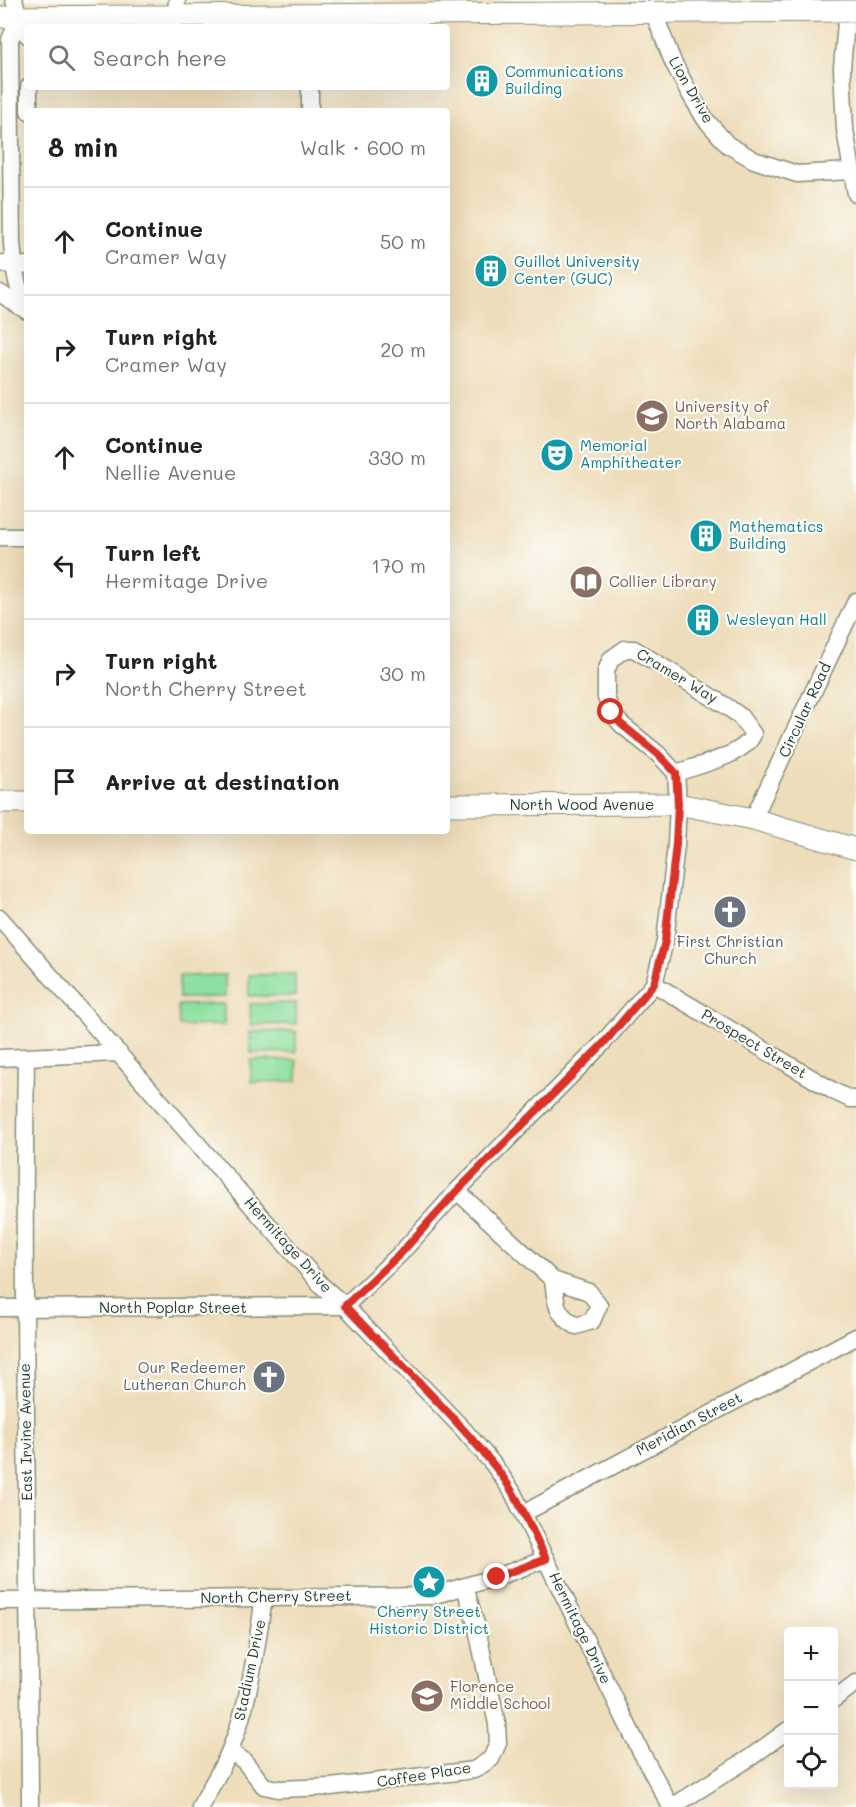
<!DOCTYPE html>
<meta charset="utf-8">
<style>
:root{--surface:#fff;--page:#f6f6f6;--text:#202124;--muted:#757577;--line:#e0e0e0}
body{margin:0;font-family:Mali,sans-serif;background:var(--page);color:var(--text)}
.controls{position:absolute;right:18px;bottom:18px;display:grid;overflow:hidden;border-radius:6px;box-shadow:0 6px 24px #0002}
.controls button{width:54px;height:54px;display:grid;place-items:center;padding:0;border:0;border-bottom:2px solid var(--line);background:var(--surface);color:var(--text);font:30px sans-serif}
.stop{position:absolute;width:18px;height:18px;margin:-14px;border:4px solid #d93025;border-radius:50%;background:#fff}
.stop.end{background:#d93025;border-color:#fff;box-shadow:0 2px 6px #0008}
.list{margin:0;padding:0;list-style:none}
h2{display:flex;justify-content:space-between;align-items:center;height:78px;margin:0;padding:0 24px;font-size:26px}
h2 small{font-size:20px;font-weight:400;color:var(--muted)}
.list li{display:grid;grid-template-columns:39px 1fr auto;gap:18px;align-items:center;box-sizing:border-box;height:108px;padding:0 24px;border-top:2px solid var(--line)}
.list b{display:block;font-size:22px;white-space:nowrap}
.list p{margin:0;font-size:20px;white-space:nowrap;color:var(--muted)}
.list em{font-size:20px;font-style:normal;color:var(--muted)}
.icon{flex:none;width:33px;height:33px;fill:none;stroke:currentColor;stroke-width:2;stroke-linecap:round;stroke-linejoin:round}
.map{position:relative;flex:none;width:856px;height:1807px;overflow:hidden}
.search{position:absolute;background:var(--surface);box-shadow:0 6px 24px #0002;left:24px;top:24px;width:426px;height:66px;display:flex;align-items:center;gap:15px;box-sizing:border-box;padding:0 21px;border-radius:6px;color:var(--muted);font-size:22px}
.panel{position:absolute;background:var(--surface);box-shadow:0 6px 24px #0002;left:24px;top:108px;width:426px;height:726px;border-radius:6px}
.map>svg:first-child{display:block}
.green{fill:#8ee0a0;stroke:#568e6a;stroke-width:1.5}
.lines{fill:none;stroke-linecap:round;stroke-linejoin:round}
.minor-casing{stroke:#868d77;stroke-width:19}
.major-casing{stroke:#868d77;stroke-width:23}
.minor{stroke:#fff;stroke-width:16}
.major{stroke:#fff;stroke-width:21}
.major-bridge-casing{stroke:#868d77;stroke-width:23;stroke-linecap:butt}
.major-bridge{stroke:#fff;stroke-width:21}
.route{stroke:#d93025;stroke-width:8}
.labels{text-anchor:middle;stroke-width:4.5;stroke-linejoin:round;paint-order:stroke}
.culture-label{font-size:15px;fill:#0d838f;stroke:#fdfcf7;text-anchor:start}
.street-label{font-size:15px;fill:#1f3d34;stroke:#fdfcf7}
.education-label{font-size:15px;fill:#785e54;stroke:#fdfcf7;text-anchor:start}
.worship-label{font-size:15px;fill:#5b616d;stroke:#fdfcf7}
</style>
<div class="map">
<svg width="856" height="1807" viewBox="0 0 856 1807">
<rect width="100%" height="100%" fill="#fdfcf7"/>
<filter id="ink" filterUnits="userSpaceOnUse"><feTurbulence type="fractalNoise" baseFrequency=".0167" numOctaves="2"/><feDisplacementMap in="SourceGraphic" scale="12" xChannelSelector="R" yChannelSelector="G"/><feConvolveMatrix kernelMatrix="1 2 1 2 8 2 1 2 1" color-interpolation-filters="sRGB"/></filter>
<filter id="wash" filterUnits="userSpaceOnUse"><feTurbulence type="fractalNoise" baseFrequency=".008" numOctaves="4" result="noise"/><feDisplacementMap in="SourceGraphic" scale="24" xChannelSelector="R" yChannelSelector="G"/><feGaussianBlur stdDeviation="1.35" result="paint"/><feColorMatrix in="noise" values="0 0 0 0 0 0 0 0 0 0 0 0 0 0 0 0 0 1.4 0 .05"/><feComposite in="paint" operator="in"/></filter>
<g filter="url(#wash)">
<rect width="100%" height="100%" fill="#eeddba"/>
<g class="green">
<path d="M295 974V996H249V975Z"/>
<path d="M225 975V997L179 998V976Z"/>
<path d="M296 1003V1024L251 1025 250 1004Z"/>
<path d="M224 1004V1025L179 1026 178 1005Z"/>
<path d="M296 1031V1052L251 1053 250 1032Z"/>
<path d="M251 1060H297V1081L251 1082Z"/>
</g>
</g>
<g filter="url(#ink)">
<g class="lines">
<g class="minor-casing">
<g id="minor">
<path d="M14 0 19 17 27 35"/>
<path d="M848 0 842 68 845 130 856 194"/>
<path d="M653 11 673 62 690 94 705 119 728 145 754 160 797 174 851 171"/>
<path d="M176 16 177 0"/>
<path d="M19 17 10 40 12 243C14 264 15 288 27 306"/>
<path d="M29 87V111"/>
<path d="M310 87V111"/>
<path d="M0 263 14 266 27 265"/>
<path d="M0 293 27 311"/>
<path d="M0 537H27"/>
<path d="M625 649H634L726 706 740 716 753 734C746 755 696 766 676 773L658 754 621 724 611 712 606 697V671L611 659Z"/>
<path d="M753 819 856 601"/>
<path d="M0 918 322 1286 345 1306 463 1429 493 1464 512 1491 641 1752 671 1807"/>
<path d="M654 984 835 1092 850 1099H856"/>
<path d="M0 1058 119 1053"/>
<path d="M26 1058C22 1308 29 1557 30 1807"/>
<path d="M457 1191 553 1280"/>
<path d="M553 1280 589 1292 599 1305 592 1321 576 1326C555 1313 556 1304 553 1280Z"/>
<path d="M0 1308 345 1306 400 1254 457 1191 602 1044 654 984 665 941 676 845 678 804 676 773"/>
<path d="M524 1513 856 1337"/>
<path d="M0 1601 431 1596 497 1577 546 1559"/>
<path d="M834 1699 856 1683"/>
<path d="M230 1751 244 1761 264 1786 278 1789 331 1787 474 1770 491 1759 498 1743 497 1724 476 1624 465 1587"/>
<path d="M200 1807C210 1788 222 1769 230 1750 250 1702 256 1649 264 1597"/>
<path d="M672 1807 751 1757 788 1730"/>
</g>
</g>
<g class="major-casing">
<g id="major">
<path d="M0 17 712 12"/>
<path d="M0 802H27"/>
<path d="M447 805 678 804 753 819 856 849"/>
</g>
</g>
<use href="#minor" class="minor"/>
<use href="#major" class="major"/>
<g class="major-bridge-casing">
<path id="major-bridge" d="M712 12 856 11"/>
</g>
<use href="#major-bridge" class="major-bridge"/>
</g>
</g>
<g class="lines" filter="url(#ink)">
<path class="route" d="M497 1577 546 1559C530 1526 516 1491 492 1463 447 1408 394 1358 345 1306L400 1254 457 1191 603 1044 654 984 665 941 676 844 678 804 676 773 658 754 621 724 611 712"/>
</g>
<defs>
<g id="building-disc" transform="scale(1.725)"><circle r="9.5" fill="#0f9aa8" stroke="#fdfcf7"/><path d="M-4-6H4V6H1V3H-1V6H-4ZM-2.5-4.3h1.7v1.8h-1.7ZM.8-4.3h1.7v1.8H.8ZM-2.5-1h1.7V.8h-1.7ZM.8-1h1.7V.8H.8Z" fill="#fff"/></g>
<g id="university-disc" transform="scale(1.725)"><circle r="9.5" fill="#8d6e63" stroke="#fdfcf7"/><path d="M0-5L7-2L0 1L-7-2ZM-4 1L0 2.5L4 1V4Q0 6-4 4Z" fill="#fff"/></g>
<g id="theatre-disc" transform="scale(1.725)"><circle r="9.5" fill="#0f9aa8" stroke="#fdfcf7"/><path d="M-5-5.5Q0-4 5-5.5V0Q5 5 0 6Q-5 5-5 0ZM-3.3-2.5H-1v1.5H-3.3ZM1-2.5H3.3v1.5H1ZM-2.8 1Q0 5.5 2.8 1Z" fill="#fff"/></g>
<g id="library-disc" transform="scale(1.725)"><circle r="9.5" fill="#8d6e63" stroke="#fdfcf7"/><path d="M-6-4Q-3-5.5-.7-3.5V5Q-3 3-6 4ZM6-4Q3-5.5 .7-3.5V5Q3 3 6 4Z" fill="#fff"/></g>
<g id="church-disc" transform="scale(1.725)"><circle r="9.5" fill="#6b7280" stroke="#fdfcf7"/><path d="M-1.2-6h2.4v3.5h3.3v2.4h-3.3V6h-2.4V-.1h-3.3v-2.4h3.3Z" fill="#fff"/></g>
<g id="sight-disc" transform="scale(1.725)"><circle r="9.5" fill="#0f9aa8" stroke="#fdfcf7"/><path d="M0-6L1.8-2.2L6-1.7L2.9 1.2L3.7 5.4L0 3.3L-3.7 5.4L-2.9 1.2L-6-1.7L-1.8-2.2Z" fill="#fff"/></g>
<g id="school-disc" transform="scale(1.725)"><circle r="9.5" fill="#8d6e63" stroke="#fdfcf7"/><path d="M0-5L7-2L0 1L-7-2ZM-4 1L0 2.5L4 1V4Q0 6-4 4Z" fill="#fff"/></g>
</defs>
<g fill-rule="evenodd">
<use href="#building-disc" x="482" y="81"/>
<use href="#building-disc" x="491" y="271"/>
<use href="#university-disc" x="652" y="416"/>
<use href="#theatre-disc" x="557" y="455"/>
<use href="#building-disc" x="706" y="536"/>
<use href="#library-disc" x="586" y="582"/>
<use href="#building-disc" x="703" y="620"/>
<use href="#church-disc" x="730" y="912"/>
<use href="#church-disc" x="269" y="1377"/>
<use href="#sight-disc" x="429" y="1582"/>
<use href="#school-disc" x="427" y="1696"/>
</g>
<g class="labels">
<g class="culture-label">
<text x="505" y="77">Communications<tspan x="505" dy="17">Building</tspan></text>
<text x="514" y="267">Guillot University<tspan x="514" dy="17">Center (GUC)</tspan></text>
<text x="580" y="451">Memorial<tspan x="580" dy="17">Amphitheater</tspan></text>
<text x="729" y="532">Mathematics<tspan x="729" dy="17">Building</tspan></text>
<text x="726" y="625">Wesleyan Hall</text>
<text x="429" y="1617" text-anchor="middle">Cherry Street<tspan x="429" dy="17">Historic District</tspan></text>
</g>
<g class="street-label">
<text transform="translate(691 90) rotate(60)" y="5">Lion Drive</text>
<text transform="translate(677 676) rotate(31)" y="5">Cramer Way</text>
<text transform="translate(805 710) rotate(-65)" y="5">Circular Road</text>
<text x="582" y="810">North Wood Avenue</text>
<text transform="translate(754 1044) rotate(31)" y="5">Prospect Street</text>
<text transform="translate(288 1245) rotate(48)" y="5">Hermitage Drive</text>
<text x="173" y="1313">North Poplar Street</text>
<text transform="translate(689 1424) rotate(-28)" y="5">Meridian Street</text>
<text transform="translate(26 1432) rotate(-91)" y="5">East Irvine Avenue</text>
<text transform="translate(276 1597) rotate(-1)" y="5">North Cherry Street</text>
<text transform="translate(580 1628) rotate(64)" y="5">Hermitage Drive</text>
<text transform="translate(250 1670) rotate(-78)" y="5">Stadium Drive</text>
<text transform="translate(424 1775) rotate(-9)" y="5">Coffee Place</text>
</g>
<g class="education-label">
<text x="675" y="412">University of<tspan x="675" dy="17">North Alabama</tspan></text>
<text x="609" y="587">Collier Library</text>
<text x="450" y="1692">Florence<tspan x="450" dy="17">Middle School</tspan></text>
</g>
<g class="worship-label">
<text x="730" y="947">First Christian<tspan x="730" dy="17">Church</tspan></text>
<text x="246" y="1373" text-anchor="end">Our Redeemer<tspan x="246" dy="17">Lutheran Church</tspan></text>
</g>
</g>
</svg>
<div class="controls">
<button>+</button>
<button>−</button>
<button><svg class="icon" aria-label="locate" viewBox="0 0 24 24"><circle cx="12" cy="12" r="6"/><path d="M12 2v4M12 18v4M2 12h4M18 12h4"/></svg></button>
</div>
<div class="stop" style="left:611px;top:712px"></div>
<div class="stop end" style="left:497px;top:1577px"></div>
<div class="search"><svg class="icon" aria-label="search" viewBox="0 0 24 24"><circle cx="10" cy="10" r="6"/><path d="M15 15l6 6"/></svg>Search here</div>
<section class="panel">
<h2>8 min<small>Walk · 600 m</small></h2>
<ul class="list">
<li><svg class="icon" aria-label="ahead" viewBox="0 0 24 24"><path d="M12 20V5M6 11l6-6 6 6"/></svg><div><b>Continue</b><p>Cramer Way</p></div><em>50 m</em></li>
<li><svg class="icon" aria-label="right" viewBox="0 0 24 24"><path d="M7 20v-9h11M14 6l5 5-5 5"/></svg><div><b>Turn right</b><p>Cramer Way</p></div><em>20 m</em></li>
<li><svg class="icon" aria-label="ahead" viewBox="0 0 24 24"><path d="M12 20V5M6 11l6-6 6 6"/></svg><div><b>Continue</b><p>Nellie Avenue</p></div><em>330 m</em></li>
<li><svg class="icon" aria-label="left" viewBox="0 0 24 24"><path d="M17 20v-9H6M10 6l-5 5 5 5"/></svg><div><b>Turn left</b><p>Hermitage Drive</p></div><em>170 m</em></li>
<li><svg class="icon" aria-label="right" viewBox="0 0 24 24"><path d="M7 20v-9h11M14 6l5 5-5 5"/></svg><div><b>Turn right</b><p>North Cherry Street</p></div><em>30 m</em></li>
<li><svg class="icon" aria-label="arrive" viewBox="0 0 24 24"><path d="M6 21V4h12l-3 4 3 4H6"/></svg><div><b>Arrive at destination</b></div></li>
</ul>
</section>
</div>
